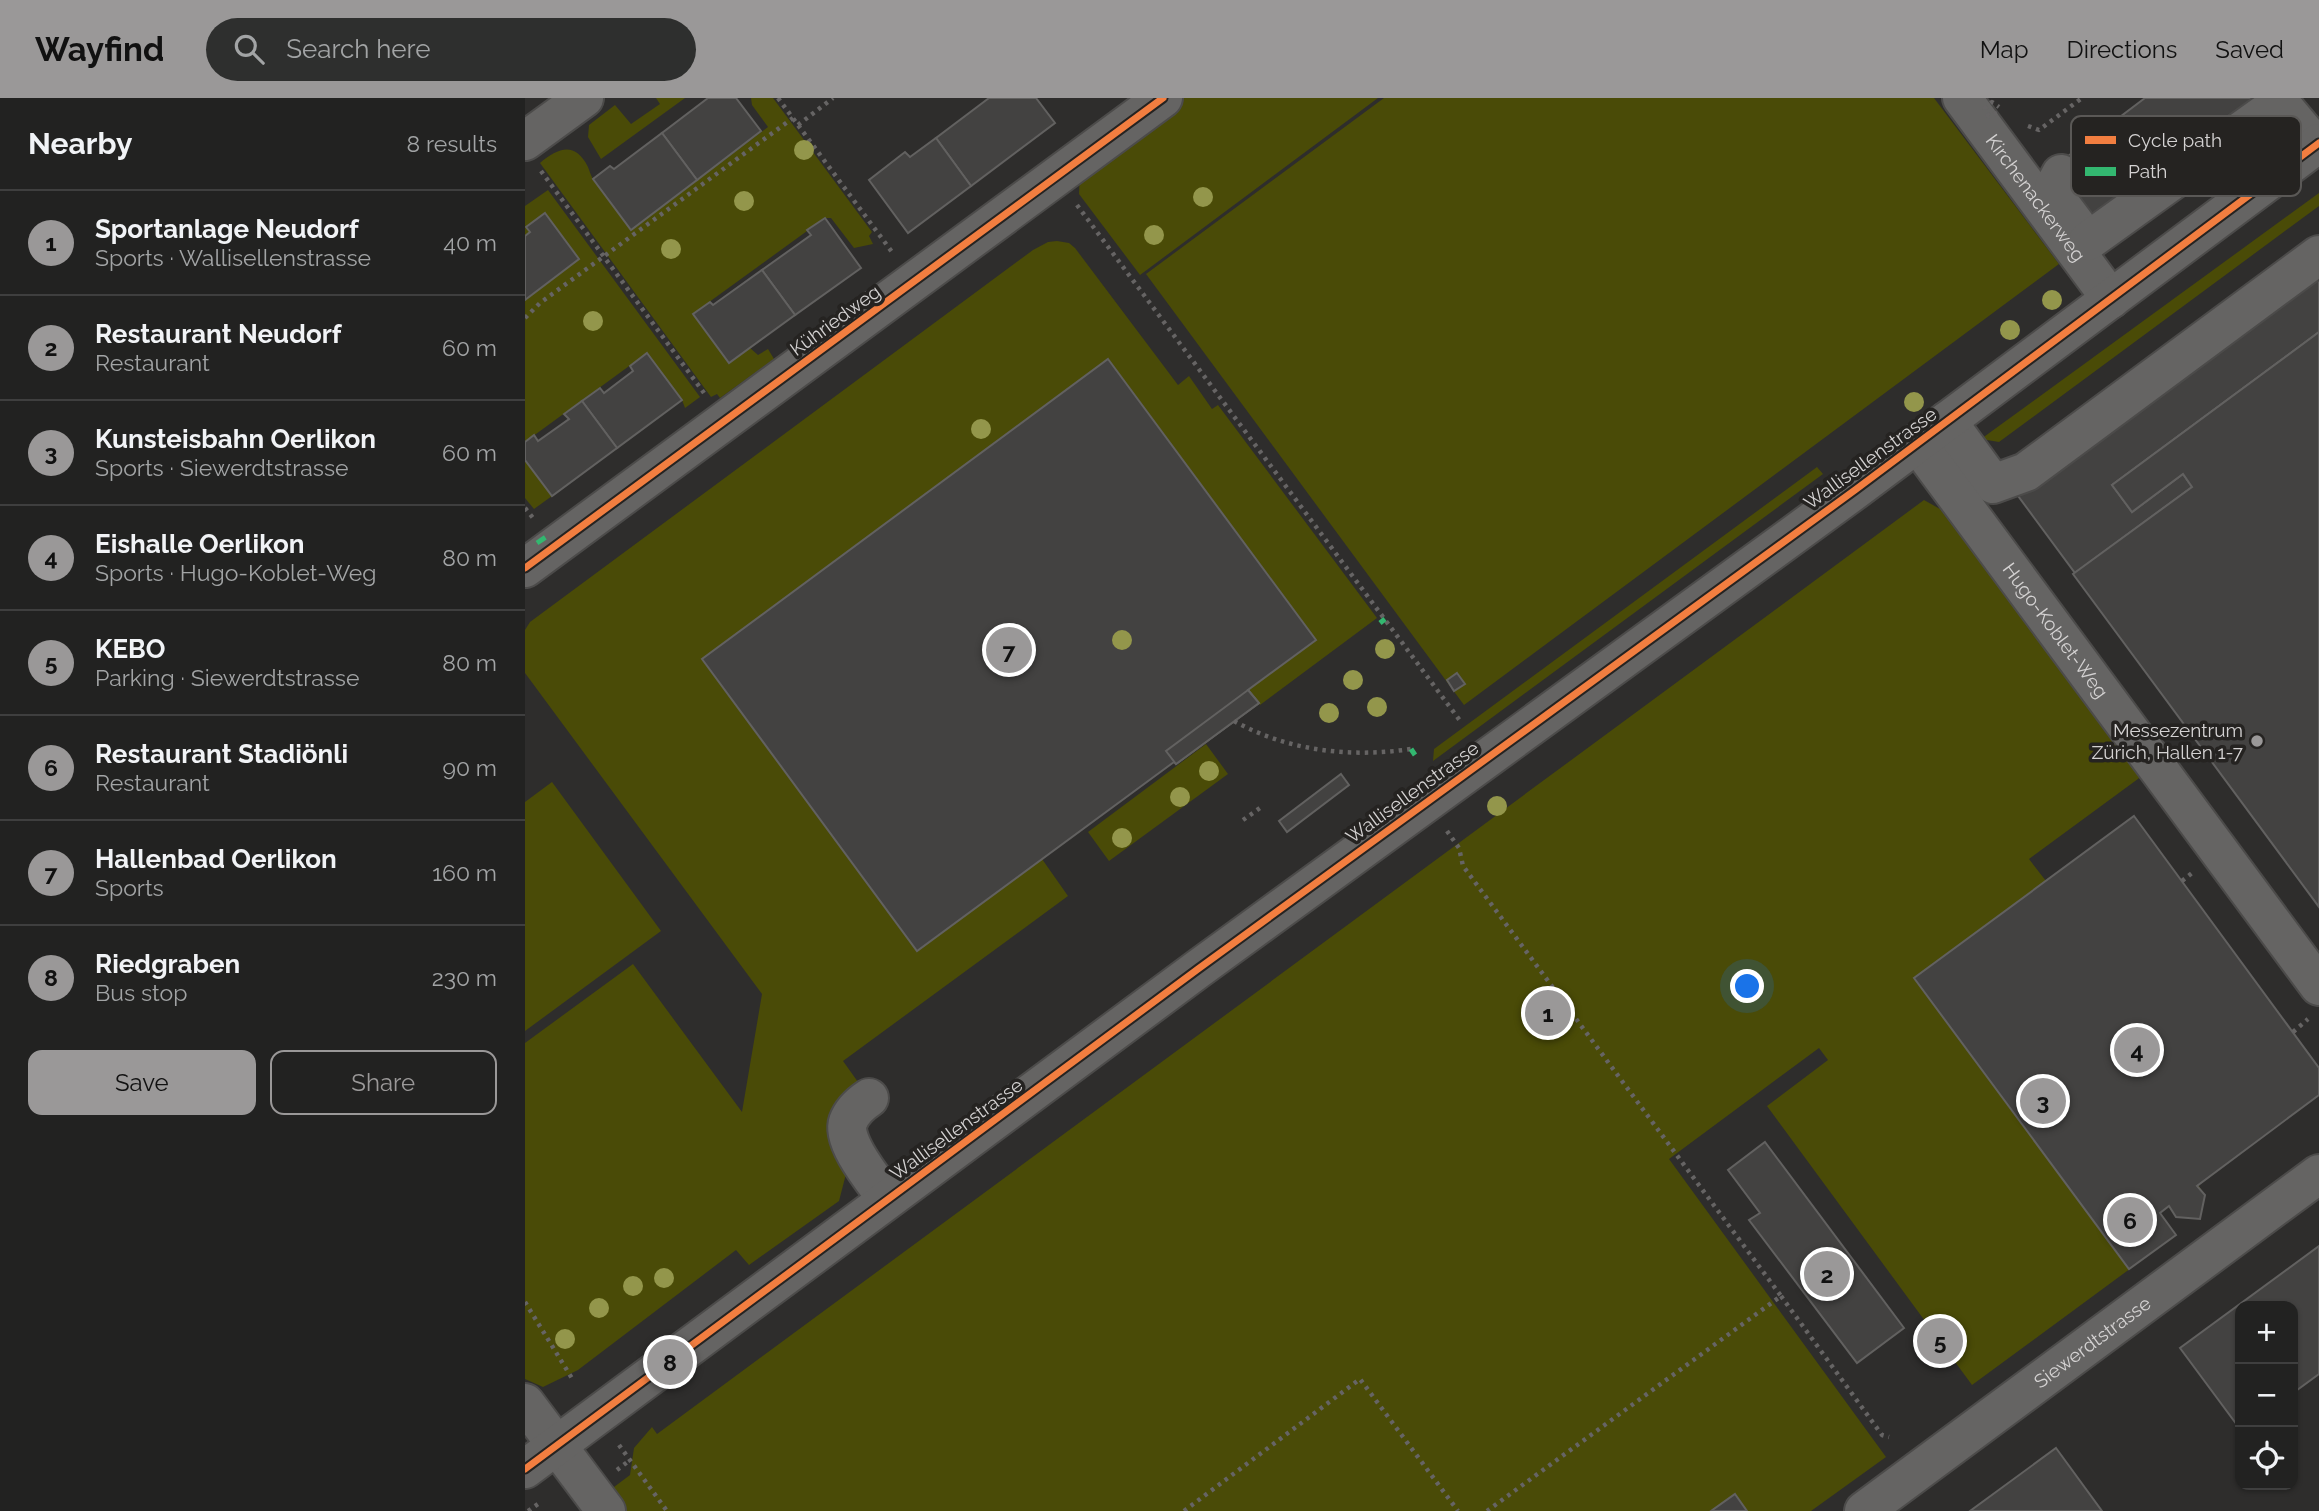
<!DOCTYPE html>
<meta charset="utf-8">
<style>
:root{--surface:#222221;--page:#2e2f2e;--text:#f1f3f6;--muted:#a2a4a5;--line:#3f3f3f;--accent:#9a9898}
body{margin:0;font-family:Raleway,sans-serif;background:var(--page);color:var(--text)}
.controls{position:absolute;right:21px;bottom:21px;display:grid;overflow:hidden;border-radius:14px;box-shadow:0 2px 5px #0004}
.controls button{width:63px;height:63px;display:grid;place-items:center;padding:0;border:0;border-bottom:2px solid var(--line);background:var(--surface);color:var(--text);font:35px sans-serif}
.you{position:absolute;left:1223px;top:889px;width:24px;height:24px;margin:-18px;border:5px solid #fff;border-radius:50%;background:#1a73e8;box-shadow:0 0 0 10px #1a73e833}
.badge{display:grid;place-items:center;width:46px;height:46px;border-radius:50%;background:var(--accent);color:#111;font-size:23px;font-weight:700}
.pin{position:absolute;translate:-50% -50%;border:4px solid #fff;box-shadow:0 2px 7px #0006}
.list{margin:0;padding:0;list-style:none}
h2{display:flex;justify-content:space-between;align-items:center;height:91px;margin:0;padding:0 28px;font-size:30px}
h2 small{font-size:23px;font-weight:400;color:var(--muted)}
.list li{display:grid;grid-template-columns:46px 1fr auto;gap:21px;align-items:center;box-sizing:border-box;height:105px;padding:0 28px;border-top:2px solid var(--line)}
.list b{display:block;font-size:26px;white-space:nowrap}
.list p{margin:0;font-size:23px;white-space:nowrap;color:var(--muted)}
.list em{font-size:23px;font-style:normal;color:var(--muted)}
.actions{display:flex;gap:14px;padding:21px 28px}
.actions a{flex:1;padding:16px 0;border:2px solid var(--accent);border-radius:14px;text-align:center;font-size:24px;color:var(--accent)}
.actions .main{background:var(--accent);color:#111}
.icon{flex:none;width:38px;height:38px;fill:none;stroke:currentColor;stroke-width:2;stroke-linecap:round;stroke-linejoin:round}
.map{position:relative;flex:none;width:1794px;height:1413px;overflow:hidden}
header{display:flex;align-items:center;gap:42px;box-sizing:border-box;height:98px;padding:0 35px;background:var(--accent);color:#111}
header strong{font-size:33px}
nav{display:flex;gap:38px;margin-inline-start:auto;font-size:24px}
.search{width:490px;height:63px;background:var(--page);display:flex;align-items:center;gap:18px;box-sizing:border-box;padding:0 24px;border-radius:38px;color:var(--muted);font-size:26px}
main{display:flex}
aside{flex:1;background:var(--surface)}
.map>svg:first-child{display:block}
.green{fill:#4a4b07}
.building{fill:#434241;stroke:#626160;stroke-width:2}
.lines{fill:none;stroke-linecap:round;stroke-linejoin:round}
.minor-casing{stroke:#4c4b4a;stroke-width:42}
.path{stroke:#666464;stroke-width:4.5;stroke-dasharray:3.5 5;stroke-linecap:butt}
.minor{stroke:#656463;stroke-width:38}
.path-bridge{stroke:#666464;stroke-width:4.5;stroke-dasharray:3.5 5;stroke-linecap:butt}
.quiet{stroke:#33b770;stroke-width:5;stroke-dasharray:10 5;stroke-linecap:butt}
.cycleway-casing{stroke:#252321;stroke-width:11}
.cycleway{stroke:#f27e40;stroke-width:7}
.tree{fill:#93964b}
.poi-dot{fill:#9a9898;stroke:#252321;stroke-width:2.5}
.labels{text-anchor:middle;stroke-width:7;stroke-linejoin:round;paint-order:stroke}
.street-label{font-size:19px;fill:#d4d2d2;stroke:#252321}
.poi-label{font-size:19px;fill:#d4d2d2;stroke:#252321;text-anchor:end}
.key{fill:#252321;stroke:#5a5856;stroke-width:2}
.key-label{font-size:19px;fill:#d4d2d2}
</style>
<header>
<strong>Wayfind</strong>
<div class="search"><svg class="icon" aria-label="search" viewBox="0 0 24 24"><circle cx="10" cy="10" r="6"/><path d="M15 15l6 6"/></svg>Search here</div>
<nav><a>Map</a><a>Directions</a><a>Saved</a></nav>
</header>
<main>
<aside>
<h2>Nearby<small>8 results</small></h2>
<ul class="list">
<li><span class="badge">1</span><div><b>Sportanlage Neudorf</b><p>Sports · Wallisellenstrasse</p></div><em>40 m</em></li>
<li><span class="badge">2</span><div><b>Restaurant Neudorf</b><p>Restaurant</p></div><em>60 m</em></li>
<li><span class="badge">3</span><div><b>Kunsteisbahn Oerlikon</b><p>Sports · Siewerdtstrasse</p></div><em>60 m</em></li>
<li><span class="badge">4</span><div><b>Eishalle Oerlikon</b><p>Sports · Hugo-Koblet-Weg</p></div><em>80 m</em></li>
<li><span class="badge">5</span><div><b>KEBO</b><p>Parking · Siewerdtstrasse</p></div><em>80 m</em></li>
<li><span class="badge">6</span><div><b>Restaurant Stadiönli</b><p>Restaurant</p></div><em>90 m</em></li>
<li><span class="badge">7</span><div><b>Hallenbad Oerlikon</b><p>Sports</p></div><em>160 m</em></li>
<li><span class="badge">8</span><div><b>Riedgraben</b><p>Bus stop</p></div><em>230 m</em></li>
</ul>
<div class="actions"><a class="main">Save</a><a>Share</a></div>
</aside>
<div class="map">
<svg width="1794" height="1413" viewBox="0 0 1794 1413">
<rect width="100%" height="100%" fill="#2e2d2c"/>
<g class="green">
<path d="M131 0H160L76 61 63 39 64 27 90 7 106 26 135 6Z"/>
<path d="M226 0H248L347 134 344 138 348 146 329 150 306 120H300L169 215 204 265 225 250 233 257 243 251 249 261 195 300 192 296 186 299 15 65C33 50 50 43 63 69 65 74 66 79 70 84 81 100 94 116 107 132L243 29 227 7Z"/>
<path d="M655 0H853L615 177 554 96 555 74Z"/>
<path d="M859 0H1409L1534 166 939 607 621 176Z"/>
<path d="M23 92 175 299 160 310 157 302 122 255 0 344V108Z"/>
<path d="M1794 95V108L1474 344 1456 341Z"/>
<path d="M532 143 544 145 550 150 653 287 664 278 687 311 693 307 852 520 735 607 723 592 791 542 583 261 177 561 392 853 517 761 543 798 318 963 333 984 311 1003 303 1031 307 1053 321 1076 314 1103 224 1167 211 1152 53 1272 18 1289 0 1281V945L108 866 217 1014 237 896 0 575V532L5 524 508 152 523 144Z"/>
<path d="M0 362 27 398 9 411 0 400Z"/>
<path d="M1292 369 1298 376 908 663 909 651Z"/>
<path d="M1399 402 1415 411 1617 678 1504 761 1521 783 1609 718 1794 970V997L1673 1087 1680 1097 1675 1121 1651 1119 1643 1108 1635 1115 1651 1137 1447 1287 1242 1008 1303 962 1294 950 1144 1061 1361 1359 1286 1413H100L85 1392 105 1377 109 1350 127 1329 132 1336Z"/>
<path d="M681 646 703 676 584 763 563 734Z"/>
<path d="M27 684 136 833 0 933V704Z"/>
</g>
<g class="building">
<path d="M183 0H211L236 33 172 82 137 35Z"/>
<path d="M464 0H511L530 25 446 88 411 40Z"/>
<path d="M1620 0H1754L1573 129 1530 68Z"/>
<path d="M137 35 172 82 106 132 68 81 85 68 89 71Z"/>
<path d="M411 40 446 88 383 135 344 82 380 54 385 59Z"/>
<path d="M20 115 54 161 0 202V138L5 134 1 129Z"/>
<path d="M300 120 336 170 270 217 237 172 286 137 282 132Z"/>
<path d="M1794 153V234L1587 387 1607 414 1658 376 1667 389 1550 475 1482 383Z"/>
<path d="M237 172 270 217 204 265 168 216 185 204 188 207Z"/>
<path d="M1794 234V809L1548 476 1667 389 1658 376 1607 414 1587 387Z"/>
<path d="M122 255 157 302 92 350 57 303 75 290 79 295 108 273 105 268Z"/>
<path d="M583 261 791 542 723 592 734 605 651 666 649 664 392 853 177 561Z"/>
<path d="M57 303 92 350 27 398 0 362V344L9 337 13 343 44 321 39 316Z"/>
<path d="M932 575 940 586 929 593 922 582Z"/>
<path d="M723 592 734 605 651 666 641 653Z"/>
<path d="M816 676 824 687 762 734 754 723Z"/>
<path d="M1609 718 1794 970V997L1672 1088 1680 1097 1675 1121 1651 1119 1644 1108 1635 1115 1651 1137 1604 1171 1389 880Z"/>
<path d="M1240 1044 1379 1230 1332 1265 1224 1122 1235 1115 1203 1072Z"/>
<path d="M1794 1148V1276L1768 1295V1208H1715V1331L1655 1250Z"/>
<path d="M1531 1350 1577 1413H1445Z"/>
<path d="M1210 1396 1222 1413H1186Z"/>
</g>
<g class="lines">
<g class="minor-casing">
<g id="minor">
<path id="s1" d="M1437 0 1586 201"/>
<path d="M0 43 59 0"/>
<path d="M1536 76 1529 89 1530 99 1551 127"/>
<path d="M1563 143 1755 5 1791 48"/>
<path d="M1422 323 1468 386 1501 374 1794 157"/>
<path id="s2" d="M1392 345 1794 888"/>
<path d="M0 470 638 0"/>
<path d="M344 1000C335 1006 327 1013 323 1024 316 1044 351 1085 362 1101"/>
<path d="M0 1305 81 1413"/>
<path d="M0 1371 673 871 1330 392 1794 45"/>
<path id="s3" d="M1339 1413 1794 1076"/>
</g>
</g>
<g class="path">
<path d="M253 0 367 154"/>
<path d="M273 27 308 0"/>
<path d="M1503 28 1514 32 1557 0"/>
<path d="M16 73 179 295"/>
<path d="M552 107 936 624"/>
<path d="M0 220 15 205 268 20"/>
<path d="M0 410 8 420"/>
<path d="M709 623C763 653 825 660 886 651"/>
<path d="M718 722 735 710"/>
<path d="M922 733 934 750 938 768 1256 1198 962 1413"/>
<path d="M1657 783 1667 775"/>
<path d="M1768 934 1783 921"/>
<path d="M1256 1198 1357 1337 1364 1339"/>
<path d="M0 1204 48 1282"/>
<path d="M94 1347 142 1413"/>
<path d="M92 1372 105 1362"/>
<path d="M3 1413 13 1406"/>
<path d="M659 1413 835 1281 933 1413"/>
</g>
<use href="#minor" class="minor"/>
<path class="path-bridge" d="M1472 15 1464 18 1460 14V10L1467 4 1474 9"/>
<g class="quiet">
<path d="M12 445 21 439"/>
<path d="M855 525 860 521"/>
<path d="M886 651 890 657"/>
</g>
<g class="cycleway-casing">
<g id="cycleway">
<path d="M0 470 638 0"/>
<path d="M0 1371 673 871 1330 392 1794 45"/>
</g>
</g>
<use href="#cycleway" class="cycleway"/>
</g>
<g class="tree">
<circle cx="279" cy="52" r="10"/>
<circle cx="678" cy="99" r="10"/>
<circle cx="219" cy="103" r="10"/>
<circle cx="629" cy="137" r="10"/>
<circle cx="146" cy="151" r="10"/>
<circle cx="1527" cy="202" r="10"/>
<circle cx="68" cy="223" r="10"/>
<circle cx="1485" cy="232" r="10"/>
<circle cx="1389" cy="304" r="10"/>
<circle cx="456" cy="331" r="10"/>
<circle cx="597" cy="542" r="10"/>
<circle cx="860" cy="551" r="10"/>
<circle cx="828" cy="582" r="10"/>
<circle cx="852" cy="609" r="10"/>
<circle cx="804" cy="615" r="10"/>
<circle cx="684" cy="673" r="10"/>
<circle cx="655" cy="699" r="10"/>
<circle cx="972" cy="708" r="10"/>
<circle cx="597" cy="740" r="10"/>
<circle cx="139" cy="1180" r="10"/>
<circle cx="108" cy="1188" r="10"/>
<circle cx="74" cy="1210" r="10"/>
<circle cx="40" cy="1241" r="10"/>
</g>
<circle class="poi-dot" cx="1732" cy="643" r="7"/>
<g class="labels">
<g class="street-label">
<text dy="7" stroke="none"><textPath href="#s1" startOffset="124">Kirchenackerweg</textPath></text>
<text transform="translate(310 222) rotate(-36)" y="7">Kühriedweg</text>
<text transform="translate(1345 360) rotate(-36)" y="7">Wallisellenstrasse</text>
<text dy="7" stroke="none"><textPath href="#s2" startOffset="233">Hugo-Koblet-Weg</textPath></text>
<text transform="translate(887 694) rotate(-36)" y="7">Wallisellenstrasse</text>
<text transform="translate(431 1031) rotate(-36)" y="7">Wallisellenstrasse</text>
<text dy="7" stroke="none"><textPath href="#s3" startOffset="284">Siewerdtstrasse</textPath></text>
</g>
<g class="poi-label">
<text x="1718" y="639">Messezentrum<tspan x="1718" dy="22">Zürich, Hallen 1-7</tspan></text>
</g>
</g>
<rect x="1546" y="18" width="230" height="80" rx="10" class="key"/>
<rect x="1560" y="38" width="31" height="8" fill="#f27e40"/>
<rect x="1560" y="69" width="31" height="9" fill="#33b770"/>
<g class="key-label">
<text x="1603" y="49">Cycle path</text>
<text x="1603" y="80">Path</text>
</g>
</svg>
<div class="controls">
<button>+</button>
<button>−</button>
<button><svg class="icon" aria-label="locate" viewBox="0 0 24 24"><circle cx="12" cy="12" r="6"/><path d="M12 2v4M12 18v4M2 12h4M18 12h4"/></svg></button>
</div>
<div class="you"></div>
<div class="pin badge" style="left:1023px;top:915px">1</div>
<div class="pin badge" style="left:1302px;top:1176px">2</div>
<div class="pin badge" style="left:1518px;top:1003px">3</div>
<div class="pin badge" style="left:1612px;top:952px">4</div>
<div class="pin badge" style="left:1415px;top:1243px">5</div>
<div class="pin badge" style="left:1605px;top:1122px">6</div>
<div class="pin badge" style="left:484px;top:552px">7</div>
<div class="pin badge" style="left:145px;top:1264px">8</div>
</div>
</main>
